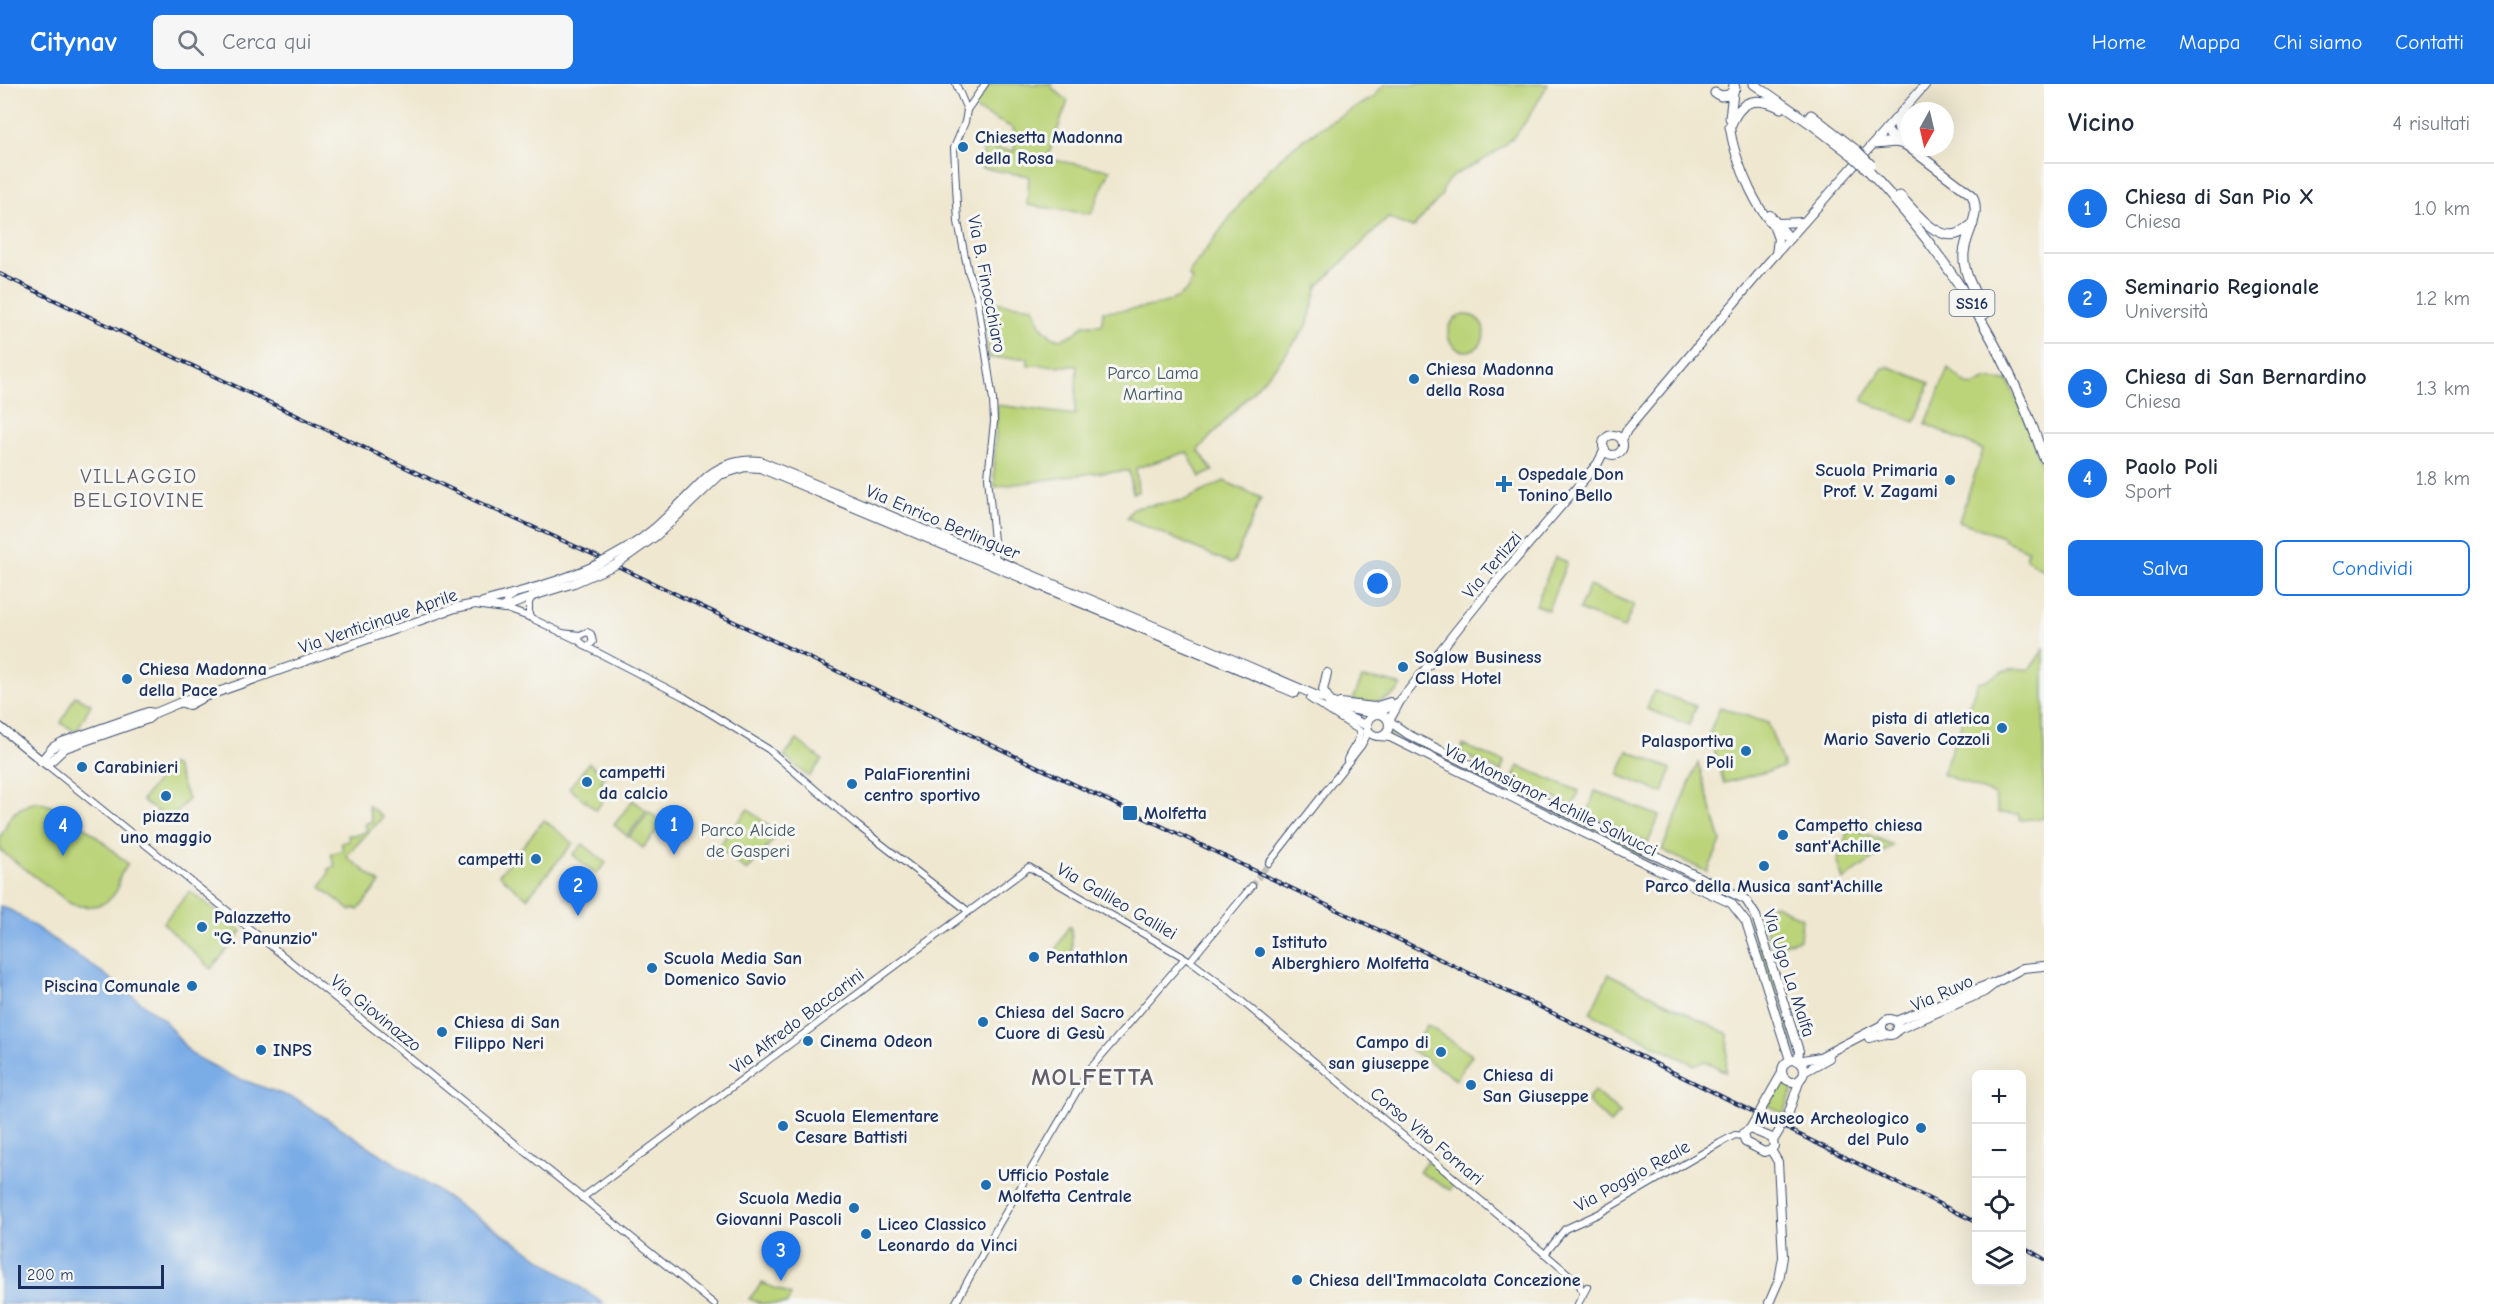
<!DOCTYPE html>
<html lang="it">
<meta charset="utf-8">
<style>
:root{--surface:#fff;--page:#f6f6f7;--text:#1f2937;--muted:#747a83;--line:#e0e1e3;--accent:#1a73e8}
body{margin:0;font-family:"Comic Neue",sans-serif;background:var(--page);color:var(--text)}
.controls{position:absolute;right:18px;bottom:18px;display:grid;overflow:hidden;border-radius:9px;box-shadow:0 6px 24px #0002}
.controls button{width:54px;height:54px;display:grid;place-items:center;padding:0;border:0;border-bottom:2px solid var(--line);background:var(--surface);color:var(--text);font:30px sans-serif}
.compass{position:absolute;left:1900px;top:18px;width:54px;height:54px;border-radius:50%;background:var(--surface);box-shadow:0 6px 24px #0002;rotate:188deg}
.scale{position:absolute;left:18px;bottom:15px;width:146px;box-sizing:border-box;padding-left:6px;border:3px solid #1b2f5e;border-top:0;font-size:16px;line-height:21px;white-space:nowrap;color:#1b2f5e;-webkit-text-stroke:4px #f6f6f2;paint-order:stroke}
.you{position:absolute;left:1378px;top:500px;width:21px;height:21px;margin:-15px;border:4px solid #fff;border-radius:50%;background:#1a73e8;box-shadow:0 0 0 9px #1a73e833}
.badge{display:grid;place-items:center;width:39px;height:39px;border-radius:50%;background:var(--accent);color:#fff;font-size:20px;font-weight:700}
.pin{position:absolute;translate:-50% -50px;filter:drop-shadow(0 2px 3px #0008)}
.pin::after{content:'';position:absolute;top:32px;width:21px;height:18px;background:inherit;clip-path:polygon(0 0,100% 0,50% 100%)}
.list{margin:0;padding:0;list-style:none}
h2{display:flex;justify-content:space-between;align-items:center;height:78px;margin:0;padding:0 24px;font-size:26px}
h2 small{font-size:20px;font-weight:400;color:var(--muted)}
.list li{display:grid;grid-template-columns:39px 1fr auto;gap:18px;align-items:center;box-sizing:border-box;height:90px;padding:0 24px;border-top:2px solid var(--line)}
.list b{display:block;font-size:22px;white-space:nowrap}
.list p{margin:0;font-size:20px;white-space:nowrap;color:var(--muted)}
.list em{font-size:20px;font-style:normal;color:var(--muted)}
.actions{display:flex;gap:12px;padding:18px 24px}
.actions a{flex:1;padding:14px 0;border:2px solid var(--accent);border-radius:9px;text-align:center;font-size:21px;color:var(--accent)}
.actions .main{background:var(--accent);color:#fff}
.icon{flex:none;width:33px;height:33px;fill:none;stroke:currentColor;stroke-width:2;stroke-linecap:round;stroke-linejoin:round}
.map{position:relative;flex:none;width:2044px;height:1220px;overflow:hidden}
header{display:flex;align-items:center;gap:36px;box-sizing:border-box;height:84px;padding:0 30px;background:var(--accent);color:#fff}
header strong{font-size:28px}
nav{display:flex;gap:33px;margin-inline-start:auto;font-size:21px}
.search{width:420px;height:54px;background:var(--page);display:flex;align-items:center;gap:15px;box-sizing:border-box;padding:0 21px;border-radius:9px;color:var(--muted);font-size:22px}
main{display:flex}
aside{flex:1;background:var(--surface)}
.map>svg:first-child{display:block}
.green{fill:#bbd479;stroke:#6b826c;stroke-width:1.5}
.water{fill:#7aace6;stroke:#4a6ea2;stroke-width:1.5}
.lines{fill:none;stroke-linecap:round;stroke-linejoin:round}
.minor-tunnel{stroke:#c5c2b8;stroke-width:6;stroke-dasharray:6 3;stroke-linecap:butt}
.minor-casing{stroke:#3b4b6f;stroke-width:8}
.major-casing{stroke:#3b4b6f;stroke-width:10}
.highway-casing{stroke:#3b4b6f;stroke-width:11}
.minor{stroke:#fff;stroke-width:6}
.major{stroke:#fff;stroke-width:8}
.highway{stroke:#fff;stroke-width:9}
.rail-casing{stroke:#1b2f5e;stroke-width:4}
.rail{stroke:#f6f6f2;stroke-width:1.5;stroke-dasharray:4.5;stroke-linecap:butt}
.major-bridge-casing{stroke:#3b4b6f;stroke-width:10;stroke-linecap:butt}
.highway-bridge-casing{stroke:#3b4b6f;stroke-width:11;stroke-linecap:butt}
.major-bridge{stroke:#fff;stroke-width:8}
.highway-bridge{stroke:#fff;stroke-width:9}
.poi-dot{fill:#1f6fb2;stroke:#f6f6f2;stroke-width:2}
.labels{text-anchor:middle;stroke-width:6;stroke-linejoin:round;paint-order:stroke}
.shield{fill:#f6f6f2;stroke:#5d6b8a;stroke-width:1.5}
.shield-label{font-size:16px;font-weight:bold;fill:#1b2f5e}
.poi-label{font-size:18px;font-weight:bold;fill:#1b2f5e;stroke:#f6f6f2;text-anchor:start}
.street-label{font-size:18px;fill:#1b2f5e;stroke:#f6f6f2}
.park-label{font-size:18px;fill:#435865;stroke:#f6f6f2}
.quarter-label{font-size:21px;letter-spacing:1.5px;fill:#635f6a;stroke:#f6f6f2}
.district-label{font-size:24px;font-weight:bold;letter-spacing:1.5px;fill:#635f6a;stroke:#f6f6f2}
</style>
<header>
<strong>Citynav</strong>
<div class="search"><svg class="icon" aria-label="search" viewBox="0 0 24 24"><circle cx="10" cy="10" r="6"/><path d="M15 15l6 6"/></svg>Cerca qui</div>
<nav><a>Home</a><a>Mappa</a><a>Chi siamo</a><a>Contatti</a></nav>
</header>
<main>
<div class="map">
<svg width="2044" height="1220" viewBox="0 0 2044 1220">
<rect width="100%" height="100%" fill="#f6f6f2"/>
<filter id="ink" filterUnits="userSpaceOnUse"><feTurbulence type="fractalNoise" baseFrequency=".0167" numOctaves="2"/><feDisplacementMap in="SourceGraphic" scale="12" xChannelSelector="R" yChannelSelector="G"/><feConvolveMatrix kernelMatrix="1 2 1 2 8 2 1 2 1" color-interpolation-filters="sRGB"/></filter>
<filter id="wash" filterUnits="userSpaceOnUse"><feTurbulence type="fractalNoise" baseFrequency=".008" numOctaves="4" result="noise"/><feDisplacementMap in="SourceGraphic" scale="24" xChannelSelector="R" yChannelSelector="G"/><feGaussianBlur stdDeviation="1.35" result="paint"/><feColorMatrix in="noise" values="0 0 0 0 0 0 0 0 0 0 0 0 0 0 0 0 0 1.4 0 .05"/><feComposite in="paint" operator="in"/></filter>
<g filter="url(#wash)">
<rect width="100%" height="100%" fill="#efe7cf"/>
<g class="green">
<path d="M989 0H1052L1051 3 1068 17 1047 75 1110 86 1091 130 1027 121 1029 92 981 84 984 63 1014 67 1016 51 1013 44 972 24Z"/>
<path d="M1386 0H1548C1536 21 1524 45 1505 61 1497 68 1487 74 1478 79 1462 88 1444 91 1442 111L1413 144 1388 134 1318 202 1307 242 1277 281 1198 366 1213 387 1200 393 1187 368 1136 384 1138 408 1133 409 1129 387 1093 389 995 403C992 375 997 349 997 321L1075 331 1077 282 1028 281V274H989L983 223 990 218 1034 223 1040 241 1052 253 1062 255 1075 249 1084 241H1102L1103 227C1123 227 1170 223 1185 208 1188 205 1190 199 1192 196L1189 192 1190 187C1217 152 1242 114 1272 82 1301 53 1339 32 1375 13L1377 8Z"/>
<circle cx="1466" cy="249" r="18"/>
<path d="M1890 283 1930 299 1915 338 1863 317V314L1883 284Z"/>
<path d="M1948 284 1968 301 1974 302 1986 295 2008 297 2024 331 2044 388V486L2026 475 2028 466 2004 456 2005 454 1959 437 1983 366 1926 340Z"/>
<path d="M1224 397 1261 414 1234 478 1230 479 1127 434 1133 424 1185 416Z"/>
<path d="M1555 473 1567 478 1548 526 1536 521Z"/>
<path d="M1589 502 1634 521 1624 544 1579 526Z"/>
<path d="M2044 565V734L2020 736 2018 730 1998 729 1995 711 1942 690 1978 598C1993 597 1996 588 2010 585 2016 583 2023 586 2030 585Z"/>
<path d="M1362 594 1388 597 1402 602C1388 620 1374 619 1353 616Z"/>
<path d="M1654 607 1696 622 1689 641 1647 625Z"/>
<path d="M75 612 91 620 76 648 61 639Z"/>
<path d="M1720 623 1768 639 1784 683 1724 699 1709 650Z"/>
<path d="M1392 642 1520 709 1516 711 1398 653 1388 651Z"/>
<path d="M797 656 822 676 809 693 784 672Z"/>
<path d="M1463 661 1504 678 1501 688 1460 669Z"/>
<path d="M1628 667 1671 685 1663 709 1618 691Z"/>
<path d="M589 679 605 692 601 697 612 705 596 726 585 717 587 714 585 717 569 704Z"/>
<path d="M1698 679 1721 758 1707 788 1662 766Z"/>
<path d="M170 681 175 682 188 715 170 737 142 716Z"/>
<path d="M1518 682 1579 707 1573 723 1513 694Z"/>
<path d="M1595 707 1659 732 1648 759 1588 729Z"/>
<path d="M1532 714 1653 774 1649 776 1531 718Z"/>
<path d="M633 716 647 727 627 752 614 741Z"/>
<path d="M35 718C67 721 103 759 128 780 126 784 122 788 120 792 118 796 119 802 117 806 107 824 88 825 71 820L0 766V752C5 747 5 745 7 739 12 727 24 722 35 718Z"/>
<path d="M368 721 383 733 346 772 380 799 358 826 354 824 351 827 321 803 329 789 328 785 335 782 331 770 343 766 341 759 349 757 348 751H358L367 747 365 740 372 737Z"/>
<path d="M748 725 778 750 747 787 718 763Z"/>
<path d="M649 728 663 739 643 764 629 753Z"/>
<path d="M544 736 573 759 527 814 499 791Z"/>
<path d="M1850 743 1893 761 1843 796 1837 778Z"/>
<path d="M583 760 606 779 596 790 573 771Z"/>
<path d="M190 807 242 847 211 885 163 839Z"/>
<path d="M1773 820 1802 834 1800 855 1772 863 1762 833 1763 826Z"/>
<path d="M1751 830 1753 832 1791 952 1795 971H1791L1748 833Z"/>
<path d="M1069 842 1071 843 1073 879 1052 873Z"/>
<path d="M1609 890 1728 950 1726 988 1705 977 1694 981 1590 929Z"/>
<path d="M1427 941 1472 971 1456 995 1411 966Z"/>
<path d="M1781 997 1787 1001 1794 1002 1784 1030 1767 1021Z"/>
<path d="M1594 1007 1620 1029 1610 1039 1587 1017Z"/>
<path d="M1427 1076 1454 1099 1450 1106 1419 1088Z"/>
<path d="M762 1199 791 1211 787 1220H763L749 1215Z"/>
</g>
<path class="water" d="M0 822 12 827 103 889 164 936 191 970 232 992 298 1016 532 1169 604 1220H0Z"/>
</g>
<g filter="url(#ink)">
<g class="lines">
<path class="minor-tunnel" d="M1252 802 1269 779"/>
<g class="minor-casing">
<g id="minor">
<path d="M956 0 967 26"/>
<path d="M985 0 967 26 965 38 954 64 958 138 968 187 977 212 993 316 994 338 988 393 996 478"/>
<path d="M513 511 507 515 504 524 529 533 579 557"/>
<path d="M529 533V518L533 512"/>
<path d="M561 549 580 551 587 548 591 550 593 558 587 563 579 557 580 551"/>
<path d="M587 563 684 613 768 665 858 742 968 827"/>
<path d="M1310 615 1360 647C1361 657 1350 666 1347 676"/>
<path d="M47 681 714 1220"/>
<path d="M1269 779 1361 662 1366 653 1367 642"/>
<path d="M1190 877 1252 802"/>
<path d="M582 1114 1029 783 1190 877 1226 904 1545 1170 1579 1199 1583 1210"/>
<path d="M1545 1170 1565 1145 1598 1130 1720 1059 1735 1051 1742 1052"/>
<path d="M955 1220 999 1140 1090 985 1185 874"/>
<path d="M1578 1220 1587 1203"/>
</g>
</g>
<g class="major-casing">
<g id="major">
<path d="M1730 43C1733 73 1760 142 1790 154"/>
<path d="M1770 131 1789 153"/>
<path d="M1778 139 1804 138"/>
<path d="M1774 144 1778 155 1776 170"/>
<circle cx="1613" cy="361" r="10"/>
<path d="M1622 356 1627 346 1768 179 1926 0"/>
<path d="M1605 365 1598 379 1483 513 1400 617 1389 637 1409 651 1746 816 1756 832 1799 967 1798 976"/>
<path d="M760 377 1204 563 1345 624 1376 630 1397 619"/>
<path d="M760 384 1295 609"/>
<path d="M483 518 519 508"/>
<path d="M1327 589 1323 606 1329 615"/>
<path d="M183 619 189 621 204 613 455 524 475 520 504 524 533 512"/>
<path d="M1340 619 1374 623 1390 618"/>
<path d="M1328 623 1367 642"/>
<circle cx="1378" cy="641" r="11"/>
<path d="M0 643 47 681 65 664 148 635 155 629"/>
<path d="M1379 652 1390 653 1655 784 1731 819 1746 838 1790 976"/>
<path d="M41 677 53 663 62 658 148 628 155 629 198 611 204 613"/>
<circle cx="1890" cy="943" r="8"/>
<path d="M1896 937 1992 899"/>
<path d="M1897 946 1984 908 1997 898 2023 884 2044 882"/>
<path d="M1869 954 1885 950"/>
<circle cx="1793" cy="987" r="11"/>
<path d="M1798 977 1820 973 1882 941"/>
<path d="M1804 988 1829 974"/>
<path d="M1750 1045 1772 1054 1774 1062 1771 1066 1764 1068 1745 1058 1743 1049Z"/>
<path d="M1750 1045 1782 989"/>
<path d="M1773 1057 1787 1034 1800 995"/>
<path d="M1769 1219 1779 1196 1783 1173 1778 1078 1771 1066"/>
</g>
</g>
<g class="highway-casing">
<g id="highway">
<path d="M1754 0 1814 42 1852 71"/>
<path d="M1715 9 1721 12 1729 11 1735 4"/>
<path d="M1811 31 1856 66"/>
<path d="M1730 34 1734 0"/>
<path d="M1896 34 1900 52 1906 61"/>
<path d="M1730 43C1740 16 1756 11 1781 24"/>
<path d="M1886 46 1896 58"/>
<path d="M1874 60 1896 58 1906 61 1972 111C1982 133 1966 147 1964 169 1962 190 1977 211 1985 230"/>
<path d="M1867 85C1949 174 2004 259 2044 374"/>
<path d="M1900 112C1914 126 1935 156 1957 150 1963 149 1968 143 1973 140"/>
</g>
</g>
<use href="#minor" class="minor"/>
<use href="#major" class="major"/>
<use href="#highway" class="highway"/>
<g class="rail-casing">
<g id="rail">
<path d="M0 190 478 418 590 469 1563 934 1976 1138"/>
<path d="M2022 1162 2044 1175"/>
</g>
</g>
<use href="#rail" class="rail"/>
<g class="major-bridge-casing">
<g id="major-bridge">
<path d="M519 508C568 495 616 477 656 443 674 427 691 408 709 391 724 380 742 375 760 377"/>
<path d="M533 512 574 499 615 481 656 452 720 391 745 383 760 384"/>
</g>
</g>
<g class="highway-bridge-casing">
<g id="highway-bridge">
<path d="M1856 66 1871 81"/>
<path d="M1852 71 1867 85"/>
</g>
</g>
<use href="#major-bridge" class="major-bridge"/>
<use href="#highway-bridge" class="highway-bridge"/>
</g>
</g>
<g class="poi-dot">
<circle cx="963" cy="63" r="6"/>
<circle cx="1414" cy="295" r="6"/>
<circle cx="1950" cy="396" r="6"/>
<path d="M1501 391h6v6h6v6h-6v6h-6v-6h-6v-6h6z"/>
<circle cx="1403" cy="583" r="6"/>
<circle cx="127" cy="595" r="6"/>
<circle cx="2002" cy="644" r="6"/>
<circle cx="1746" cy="667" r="6"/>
<circle cx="82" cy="683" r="6"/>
<circle cx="587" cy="698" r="6"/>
<circle cx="852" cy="700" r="6"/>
<circle cx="166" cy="712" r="6"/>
<rect x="1122" y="721" width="16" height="16" rx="3"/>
<circle cx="1783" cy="751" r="6"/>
<circle cx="536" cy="775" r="6"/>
<circle cx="1764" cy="782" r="6"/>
<circle cx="202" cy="843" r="6"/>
<circle cx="1260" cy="868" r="6"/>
<circle cx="1034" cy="873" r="6"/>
<circle cx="652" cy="884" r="6"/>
<circle cx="192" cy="902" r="6"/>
<circle cx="983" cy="938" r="6"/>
<circle cx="442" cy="948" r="6"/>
<circle cx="808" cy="957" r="6"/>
<circle cx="261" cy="966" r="6"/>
<circle cx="1441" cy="968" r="6"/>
<circle cx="1471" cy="1001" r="6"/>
<circle cx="783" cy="1042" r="6"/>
<circle cx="1921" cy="1044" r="6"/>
<circle cx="986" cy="1101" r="6"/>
<circle cx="854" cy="1124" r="6"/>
<circle cx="866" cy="1150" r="6"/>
<circle cx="1297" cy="1196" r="6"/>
</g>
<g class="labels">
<rect class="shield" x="1949.5" y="206" width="45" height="26" rx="4.5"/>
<g class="shield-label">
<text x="1972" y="225">SS16</text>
</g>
<g class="poi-label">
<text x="975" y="59">Chiesetta Madonna<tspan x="975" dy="21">della Rosa</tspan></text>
<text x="1426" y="291">Chiesa Madonna<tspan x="1426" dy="21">della Rosa</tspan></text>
<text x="1938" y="392" text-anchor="end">Scuola Primaria<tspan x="1938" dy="21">Prof. V. Zagami</tspan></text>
<text x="1518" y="396">Ospedale Don<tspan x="1518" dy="21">Tonino Bello</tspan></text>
<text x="1415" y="579">Soglow Business<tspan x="1415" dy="21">Class Hotel</tspan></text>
<text x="139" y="591">Chiesa Madonna<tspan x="139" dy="21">della Pace</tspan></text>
<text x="1990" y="640" text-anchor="end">pista di atletica<tspan x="1990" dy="21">Mario Saverio Cozzoli</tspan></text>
<text x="1734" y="663" text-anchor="end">Palasportiva<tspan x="1734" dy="21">Poli</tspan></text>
<text x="94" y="689">Carabinieri</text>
<text x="599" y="694">campetti<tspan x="599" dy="21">da calcio</tspan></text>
<text x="864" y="696">PalaFiorentini<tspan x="864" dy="21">centro sportivo</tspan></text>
<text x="1144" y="735">Molfetta</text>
<text x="166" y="738" text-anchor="middle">piazza<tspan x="166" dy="21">uno maggio</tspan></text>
<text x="1795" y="747">Campetto chiesa<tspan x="1795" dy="21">sant'Achille</tspan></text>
<text x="524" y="781" text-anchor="end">campetti</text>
<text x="1764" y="808" text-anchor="middle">Parco della Musica sant'Achille</text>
<text x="214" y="839">Palazzetto<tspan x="214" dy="21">"G. Panunzio"</tspan></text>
<text x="1272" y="864">Istituto<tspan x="1272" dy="21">Alberghiero Molfetta</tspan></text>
<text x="1046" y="879">Pentathlon</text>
<text x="664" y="880">Scuola Media San<tspan x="664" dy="21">Domenico Savio</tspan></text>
<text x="180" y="908" text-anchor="end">Piscina Comunale</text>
<text x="995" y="934">Chiesa del Sacro<tspan x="995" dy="21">Cuore di Gesù</tspan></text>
<text x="454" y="944">Chiesa di San<tspan x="454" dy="21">Filippo Neri</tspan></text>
<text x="820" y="963">Cinema Odeon</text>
<text x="1429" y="964" text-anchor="end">Campo di<tspan x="1429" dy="21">san giuseppe</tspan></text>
<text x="273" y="972">INPS</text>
<text x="1483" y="997">Chiesa di<tspan x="1483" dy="21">San Giuseppe</tspan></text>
<text x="795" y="1038">Scuola Elementare<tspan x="795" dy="21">Cesare Battisti</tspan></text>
<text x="1909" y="1040" text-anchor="end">Museo Archeologico<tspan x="1909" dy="21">del Pulo</tspan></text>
<text x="998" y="1097">Ufficio Postale<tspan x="998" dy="21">Molfetta Centrale</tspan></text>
<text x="842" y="1120" text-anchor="end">Scuola Media<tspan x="842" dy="21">Giovanni Pascoli</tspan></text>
<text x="878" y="1146">Liceo Classico<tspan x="878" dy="21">Leonardo da Vinci</tspan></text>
<text x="1309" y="1202">Chiesa dell'Immacolata Concezione</text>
</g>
<g class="street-label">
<text transform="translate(987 200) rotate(79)" y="6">Via B. Finocchiaro</text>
<text transform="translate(943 438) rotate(23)" y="6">Via Enrico Berlinguer</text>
<text transform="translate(1492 481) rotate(-50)" y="6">Via Terlizzi</text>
<text transform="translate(378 537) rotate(-19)" y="6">Via Venticinque Aprile</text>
<text transform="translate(1551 716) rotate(26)" y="6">Via Monsignor Achille Salvucci</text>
<text transform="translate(1117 817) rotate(30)" y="6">Via Galileo Galilei</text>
<text transform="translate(1789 889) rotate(72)" y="6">Via Ugo La Malfa</text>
<text transform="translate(1942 909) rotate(-24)" y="6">Via Ruvo</text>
<text transform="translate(376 929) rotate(39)" y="6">Via Giovinazzo</text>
<text transform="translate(797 937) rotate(-37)" y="6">Via Alfredo Baccarini</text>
<text transform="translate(1427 1052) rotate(40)" y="6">Corso Vito Fornari</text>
<text transform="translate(1632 1092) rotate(-29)" y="6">Via Poggio Reale</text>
</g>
<g class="park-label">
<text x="1153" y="295">Parco Lama<tspan x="1153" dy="21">Martina</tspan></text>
<text x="748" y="752">Parco Alcide<tspan x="748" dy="21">de Gasperi</tspan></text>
</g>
<g class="quarter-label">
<text x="139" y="399">VILLAGGIO<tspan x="139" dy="24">BELGIOVINE</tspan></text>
</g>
<g class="district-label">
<text x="1093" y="1001">MOLFETTA</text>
</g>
</g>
</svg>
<div class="controls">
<button>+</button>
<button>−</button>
<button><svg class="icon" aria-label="locate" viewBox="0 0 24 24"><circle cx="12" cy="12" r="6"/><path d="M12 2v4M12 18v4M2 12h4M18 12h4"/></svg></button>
<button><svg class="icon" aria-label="layers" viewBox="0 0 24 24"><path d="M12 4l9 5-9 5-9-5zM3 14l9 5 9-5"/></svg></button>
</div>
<svg class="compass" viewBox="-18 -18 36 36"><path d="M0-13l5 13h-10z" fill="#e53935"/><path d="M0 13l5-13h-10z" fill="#747a83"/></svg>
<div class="scale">200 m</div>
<div class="you"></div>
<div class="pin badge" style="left:674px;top:771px">1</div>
<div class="pin badge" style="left:578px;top:832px">2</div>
<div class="pin badge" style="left:781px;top:1197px">3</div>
<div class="pin badge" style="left:63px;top:772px">4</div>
</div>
<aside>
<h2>Vicino<small>4 risultati</small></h2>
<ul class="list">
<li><span class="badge">1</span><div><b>Chiesa di San Pio X</b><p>Chiesa</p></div><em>1.0 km</em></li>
<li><span class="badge">2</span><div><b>Seminario Regionale</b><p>Università</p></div><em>1.2 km</em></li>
<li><span class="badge">3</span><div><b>Chiesa di San Bernardino</b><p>Chiesa</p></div><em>1.3 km</em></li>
<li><span class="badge">4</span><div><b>Paolo Poli</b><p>Sport</p></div><em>1.8 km</em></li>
</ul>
<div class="actions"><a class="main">Salva</a><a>Condividi</a></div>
</aside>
</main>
